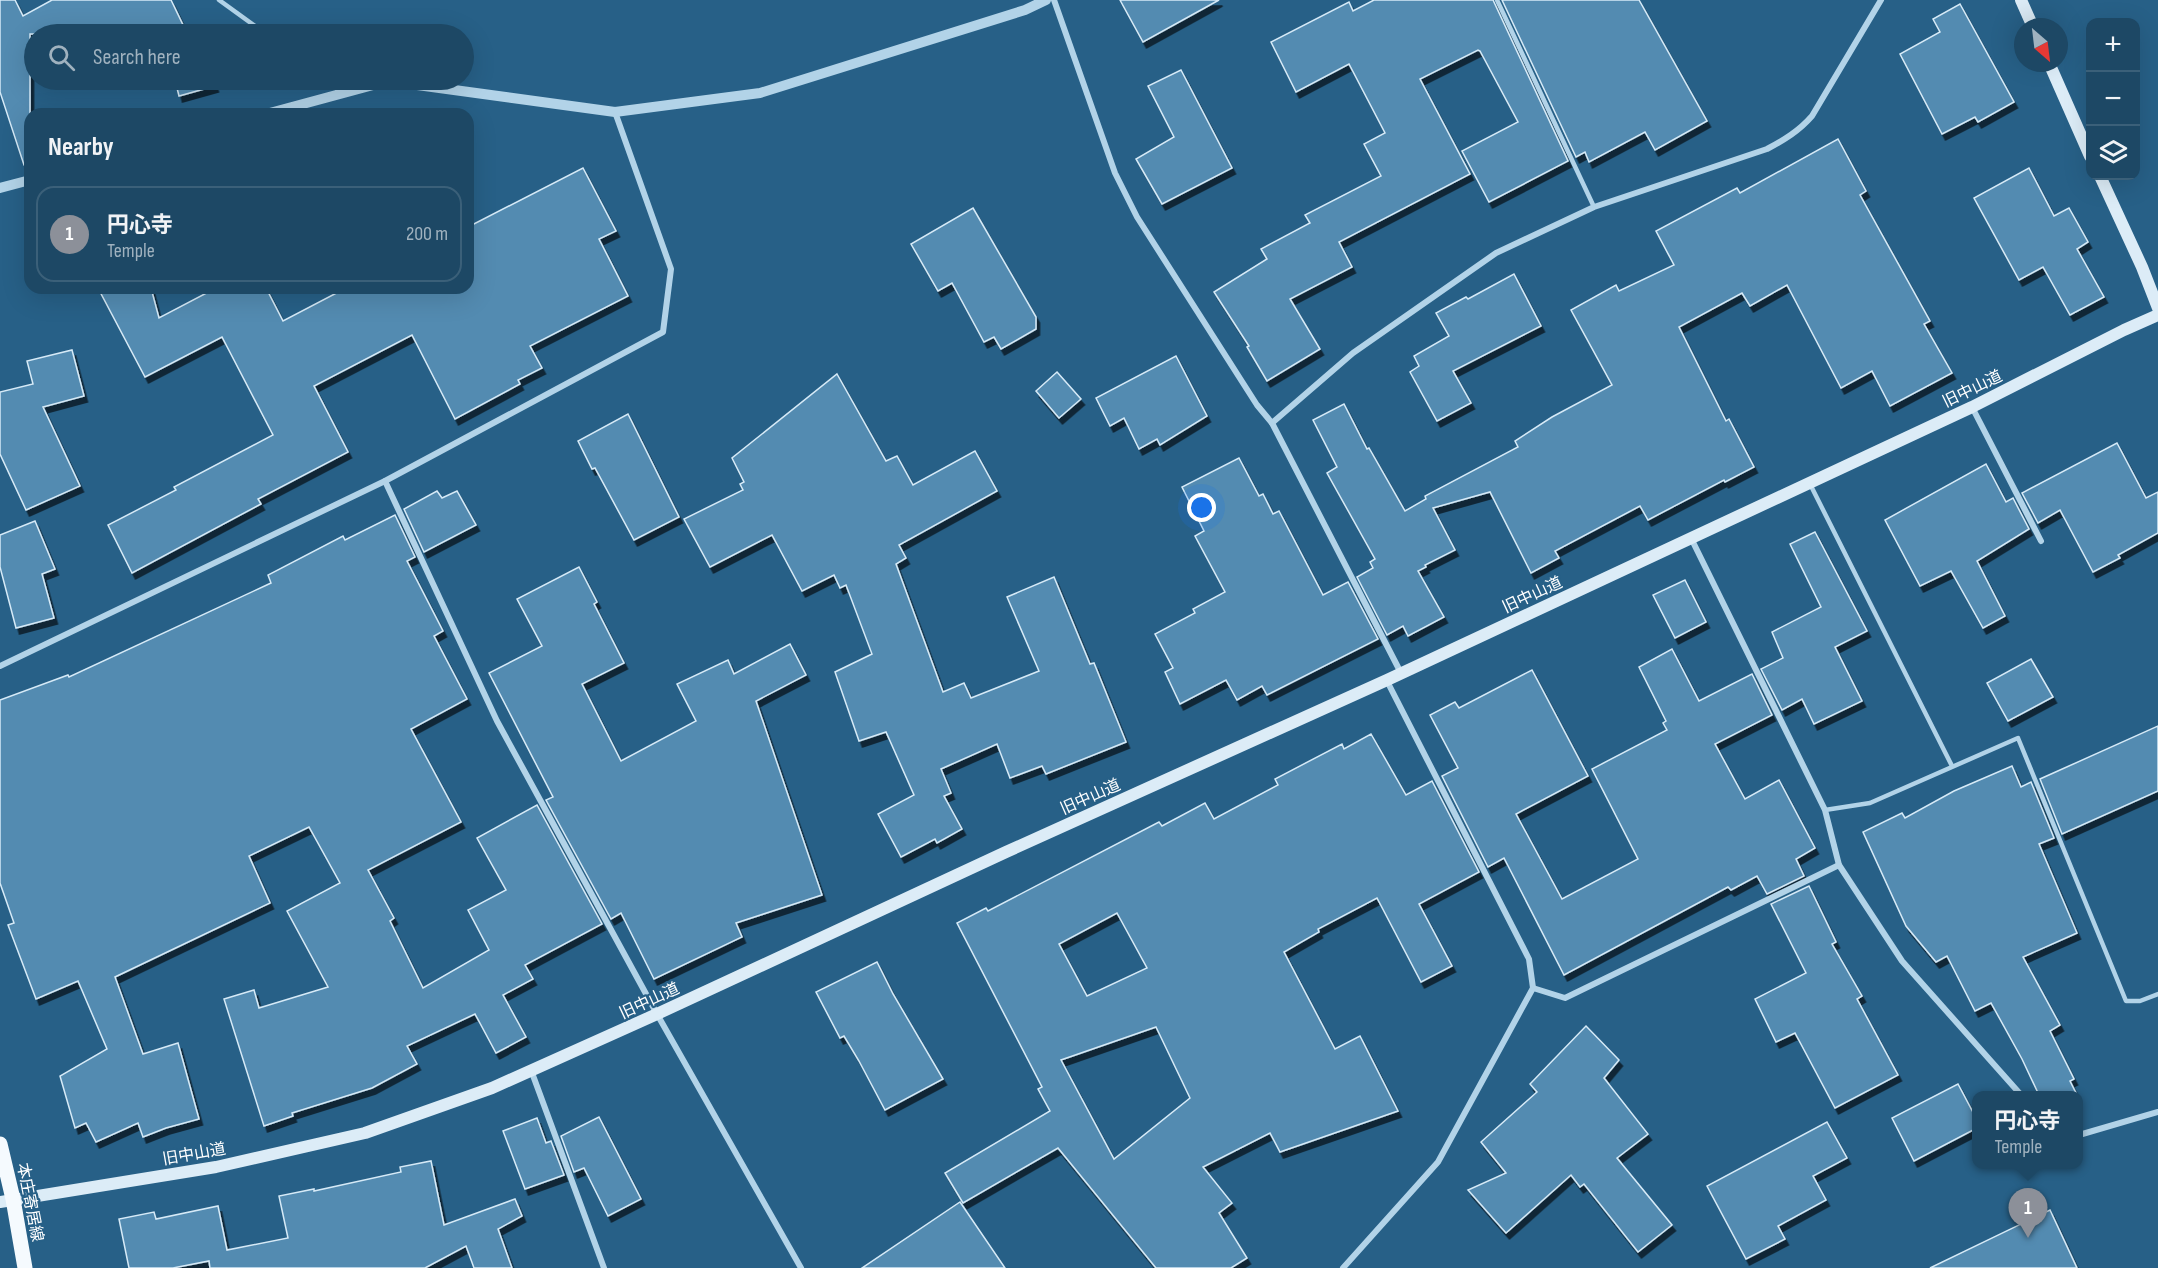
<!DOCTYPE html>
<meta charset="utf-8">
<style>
:root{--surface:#1d4865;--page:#254f6b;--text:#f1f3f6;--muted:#a0b2bf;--line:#3b6079;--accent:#8c9099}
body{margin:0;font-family:"Sofia Sans Condensed","Noto Sans JP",sans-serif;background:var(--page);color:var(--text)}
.controls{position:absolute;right:18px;top:18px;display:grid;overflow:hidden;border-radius:12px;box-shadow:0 6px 24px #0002}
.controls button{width:54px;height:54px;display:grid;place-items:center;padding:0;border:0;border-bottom:2px solid var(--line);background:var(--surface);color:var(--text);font:30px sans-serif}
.compass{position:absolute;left:2014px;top:18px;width:54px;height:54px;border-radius:50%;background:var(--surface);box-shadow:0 6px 24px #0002;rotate:152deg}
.you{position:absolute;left:1202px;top:508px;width:21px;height:21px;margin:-15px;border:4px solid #fff;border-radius:50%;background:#1a73e8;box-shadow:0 0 0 9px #1a73e833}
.badge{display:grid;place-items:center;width:39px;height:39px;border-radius:50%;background:var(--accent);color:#fff;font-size:20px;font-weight:700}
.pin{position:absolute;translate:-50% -50px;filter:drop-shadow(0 2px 3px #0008)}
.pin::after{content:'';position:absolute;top:32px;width:21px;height:18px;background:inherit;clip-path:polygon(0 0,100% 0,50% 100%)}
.popup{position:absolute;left:1972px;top:1091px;width:111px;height:78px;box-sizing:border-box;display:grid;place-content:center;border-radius:12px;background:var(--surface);filter:drop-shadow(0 2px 4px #0005);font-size:20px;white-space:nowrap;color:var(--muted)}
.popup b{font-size:22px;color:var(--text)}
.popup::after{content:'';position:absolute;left:50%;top:100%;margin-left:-12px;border:12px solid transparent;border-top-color:var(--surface)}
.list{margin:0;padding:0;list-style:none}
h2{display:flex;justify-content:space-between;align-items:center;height:78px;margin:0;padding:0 24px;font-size:26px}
h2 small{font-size:20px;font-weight:400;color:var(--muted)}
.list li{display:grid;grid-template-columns:39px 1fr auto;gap:18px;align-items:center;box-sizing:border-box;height:96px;margin:0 12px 12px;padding:0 12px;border:2px solid var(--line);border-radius:18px}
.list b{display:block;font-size:22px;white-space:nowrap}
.list p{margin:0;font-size:20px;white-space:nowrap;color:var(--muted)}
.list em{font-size:20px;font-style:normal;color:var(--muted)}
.icon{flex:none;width:33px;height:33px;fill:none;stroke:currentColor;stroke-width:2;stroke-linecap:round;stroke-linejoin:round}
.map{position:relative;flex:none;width:2158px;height:1268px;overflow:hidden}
.search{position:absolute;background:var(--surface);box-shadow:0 6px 24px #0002;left:24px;top:24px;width:450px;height:66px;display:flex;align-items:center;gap:15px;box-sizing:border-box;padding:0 21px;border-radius:33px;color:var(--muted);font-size:22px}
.panel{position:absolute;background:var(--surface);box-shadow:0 6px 24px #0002;left:24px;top:108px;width:450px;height:186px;border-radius:18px}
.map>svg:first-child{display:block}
.building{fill:#538bb1;stroke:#d6eaf7;stroke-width:1.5;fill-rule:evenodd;filter:url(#shadow)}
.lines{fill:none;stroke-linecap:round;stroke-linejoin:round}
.service{stroke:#b2d3e8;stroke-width:4.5}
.minor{stroke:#b2d3e8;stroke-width:6}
.tertiary{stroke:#b2d3e8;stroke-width:10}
.secondary{stroke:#dcecf7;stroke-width:12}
.primary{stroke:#f5fafe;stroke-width:15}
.labels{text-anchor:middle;stroke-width:4.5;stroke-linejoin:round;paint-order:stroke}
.street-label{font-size:16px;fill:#fff;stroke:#276087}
</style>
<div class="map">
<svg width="2158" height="1268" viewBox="0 0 2158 1268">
<defs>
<filter id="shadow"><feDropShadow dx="3.5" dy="6" stdDeviation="0" flood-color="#0009"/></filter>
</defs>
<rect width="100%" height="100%" fill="#276087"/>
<g class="building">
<path d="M0 0H15L23 16 52 0H171L186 31 200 27 201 34H30V164L24 165 0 92Z"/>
<path d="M1120 0H1219L1143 42Z"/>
<path d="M1374 0H1493L1568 161 1489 202 1462 151 1518 122 1480 51 1478 50 1420 79 1470 174 1339 242 1352 267 1290 299 1320 349 1267 381 1247 347 1249 346 1214 292 1267 259 1261 249 1310 223 1305 215 1381 176 1364 144 1385 133 1349 64 1296 92 1271 42 1349 2 1353 11Z"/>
<path d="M1502 0H1639L1707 121 1655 150 1645 132 1589 162 1585 152 1576 157Z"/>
<path d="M1960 4 2014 102 1978 122 1975 117 1942 134 1900 54 1940 32 1933 19Z"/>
<path d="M1181 70 1232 168 1162 204 1136 159 1174 137 1148 86Z"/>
<path d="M175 80H213L215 86 179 96Z"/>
<path d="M1838 139 1866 191 1860 195 1930 321 1924 324 1952 373 1890 406 1872 371 1841 388 1787 285 1750 306 1742 293 1679 327 1726 421 1729 419 1754 467 1725 482 1724 480 1648 520 1640 506 1555 551 1559 558 1531 573 1490 492 1433 508 1455 550 1425 565 1426 567 1418 571 1444 617 1408 636 1403 626 1387 635 1357 577 1373 568 1370 562 1375 559 1327 473 1337 467 1313 420 1344 404 1367 449 1369 448 1405 511 1426 499 1425 496 1518 447 1515 441 1552 417 1612 385 1571 310 1616 285 1619 291 1674 265 1656 231 1737 188 1740 193Z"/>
<path d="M583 168 616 231 599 239 628 296 530 346 542 368 518 380 520 384 455 419 412 335 314 386 348 452 258 499 261 504 132 573 108 525 176 490 174 487 273 435 222 337 145 377 98 288H151L159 318 216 288H266L283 321 346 288H468V227Z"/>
<path d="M2029 168 2054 216 2069 208 2088 242 2077 249 2104 297 2070 315 2043 267 2019 280 1974 198Z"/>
<path d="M973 208 1036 317V329L1001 349 994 337 984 342 952 283 938 291 911 244Z"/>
<path d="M1514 274 1541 326 1453 371 1471 403 1437 421 1410 372 1419 366 1414 356 1449 336 1436 313 1466 297 1468 299Z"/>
<path d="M72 350 84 396 43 407 80 486 26 510 0 454V392L33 384 27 361Z"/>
<path d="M1176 356 1207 416 1160 445 1157 439 1139 449 1124 418 1110 426 1096 398Z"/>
<path d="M1057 372 1081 399 1059 418 1036 391Z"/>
<path d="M837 374 886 461 897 456 913 485 975 451 997 491 899 545 906 558 896 564 943 692 964 683 971 698 1039 671 1007 597 1054 577 1090 664 1094 663 1126 742 1046 774 1042 766 1010 778 997 744 941 769 951 793 944 796 962 829 937 843 935 839 901 857 878 814 914 795 886 732 859 741 835 672 872 654 846 585 840 588 834 575 802 591 772 535 710 567 684 519 743 490 740 484 744 482 732 458Z"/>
<path d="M628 414 679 517 634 540 595 468 592 469 578 441Z"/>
<path d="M2117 443 2146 498 2158 492V533L2118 555 2120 558 2093 572 2060 510 2038 523 2022 493Z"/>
<path d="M1239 458 1259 496 1263 494 1273 514 1279 511 1323 595 1348 582 1378 639 1267 695 1262 686 1237 700 1226 680 1180 704 1165 672 1173 668 1155 634 1195 613 1193 609 1225 592 1195 536 1204 531 1182 487Z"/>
<path d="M1986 464 2006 502 2013 498 2029 529 1977 561 2005 616 1983 628 1951 571 1920 586 1885 520Z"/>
<path d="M437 491 442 498 457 491 476 525 424 552 404 509Z"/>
<path d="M395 515 415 557 407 561 443 631 434 636 467 699 411 729 461 822 368 870 394 918 390 921 423 988 489 950 468 910 506 890 477 838 537 805 602 924 525 965 533 979 503 995 526 1037 496 1053 475 1014 407 1046 417 1064 372 1088 292 1113 293 1116 264 1126 224 999 254 990 259 1008 328 987 287 911 340 883 309 827 249 856 270 903 115 977 143 1054 178 1043 199 1119 166 1128 143 1137 138 1123 96 1142 86 1123 75 1128 60 1076 107 1049 78 981 36 999 8 925 14 923 0 883V700L68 675 69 677 271 583 268 575 343 536 345 540Z"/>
<path d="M35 521 55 569 42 574 54 618 16 628 0 567V535Z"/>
<path d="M1815 532 1867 631 1835 647 1862 701 1814 724 1802 699 1782 710 1761 669 1783 658 1772 632 1821 607 1790 544Z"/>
<path d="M579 567 597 602 594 604 624 663 582 684 621 761 696 721 677 684 728 660 734 674 790 644 806 675 756 701 822 895 736 923 742 937 654 979 621 913 611 919 546 800 553 797 489 673 542 646 517 599Z"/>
<path d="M1685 580 1706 622 1675 638 1653 595Z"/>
<path d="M1672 649 1699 701 1752 674 1772 715 1715 744 1745 799 1779 780 1815 848 1796 859 1804 876 1767 894 1757 876 1731 890 1728 887 1564 975 1504 858 1488 867 1442 776 1458 768 1430 715 1455 702 1459 708 1532 670 1588 776 1516 814 1562 899 1638 859 1592 769 1667 730 1663 723 1666 721 1639 667Z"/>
<path d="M2031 659 2053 697 2008 721 1987 683Z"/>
<path d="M2158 726V791L2062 834 2040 779Z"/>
<path d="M1371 734 1406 795 1432 781 1479 872 1419 904 1452 966 1421 982 1377 898 1318 929 1319 932 1284 952 1335 1049 1360 1036 1398 1111 1280 1152 1270 1133 1203 1167 1232 1203 1219 1213 1247 1258 1231 1268H1156L1058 1148 963 1203 945 1173 1050 1111 1038 1089 1042 1087 957 923 986 908 988 911 1159 822 1162 826 1205 803 1214 819 1278 785 1275 779 1342 744 1344 749ZM1117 913 1147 968 1087 996 1059 944ZM1156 1027 1190 1098 1114 1159 1061 1060Z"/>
<path d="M2012 766 2021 787 2031 782 2054 838 2039 844 2077 933 2023 957 2060 1025 2050 1031 2074 1079 2070 1081 2077 1095H2039L2022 1059 1991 1003 1975 1011 1947 956 1936 962 1906 926 1863 832 1902 813 1905 818 1954 791Z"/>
<path d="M1809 886 1836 942 1832 944 1862 996 1857 999 1898 1075 1835 1108 1795 1033 1776 1042 1755 999 1806 973 1771 904Z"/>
<path d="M877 962 893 994 943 1079 885 1110 859 1061 844 1036 840 1038 816 992Z"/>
<path d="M1586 1026 1619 1060 1604 1078 1648 1134 1617 1158 1672 1225 1638 1252 1584 1184 1580 1187 1571 1175 1506 1233 1468 1190 1506 1173 1481 1142 1537 1092 1530 1084Z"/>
<path d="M1958 1084 1977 1120V1128L1914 1161 1892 1118Z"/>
<path d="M599 1117 641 1199 608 1216 584 1168 574 1172 561 1136Z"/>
<path d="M537 1118 546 1143 551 1141 564 1175 525 1189 503 1131Z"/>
<path d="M1827 1122 1847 1158 1813 1176 1826 1200 1778 1226 1785 1239 1746 1259 1707 1186Z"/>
<path d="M431 1161 444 1225 515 1199 522 1216 498 1229 512 1268H474L466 1246 425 1268H210L209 1261 173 1268H129L119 1219 154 1212 156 1219 218 1206 227 1250 288 1238 279 1196 314 1189V1191L401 1172 400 1167Z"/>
<path d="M960 1202 1005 1268H862Z"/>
<path d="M2050 1210 2077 1268H1930Z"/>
</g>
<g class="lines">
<g class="service">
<path d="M219 0 266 34"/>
<path d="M1497 0 1594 207"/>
<path d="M331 80 339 92"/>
<path d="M1810 484 1952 766"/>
<path d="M1825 810 1870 803 2018 738 2126 1001H2140L2158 994"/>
</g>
<g class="minor">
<path d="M1054 0 1115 173 1137 217 1257 405 1272 423 1401 673"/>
<path d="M1972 407 2041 541"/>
<path d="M1272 423 1353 353 1496 253 1594 207 1767 149C1784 140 1799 131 1812 116L1881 0"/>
<path d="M385 481 497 721 657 1014 801 1268"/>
<path d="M1691 538 1825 810 1839 865 1902 961 2022 1096"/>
<path d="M0 666 385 481 663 332 671 269 615 112"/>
<path d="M1533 988 1565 998 1839 865"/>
<path d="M531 1070 604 1268"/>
<path d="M2079 1135 2158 1112"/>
<path d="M1343 1268 1438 1162 1533 988 1529 959 1387 681"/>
</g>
<g class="tertiary">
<path d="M266 114 388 81 615 112 760 93 1025 10 1046 0"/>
<path d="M0 188 30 180"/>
</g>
<g class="secondary">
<path d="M2021 0 2033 27"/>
<path d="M2049 63 2090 156"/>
<path d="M2100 176 2142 267 2158 308"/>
<path d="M0 1202 216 1167 365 1133 492 1088 657 1014 1006 852 1387 680 1972 407 2124 330 2158 315"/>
</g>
<path class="primary" d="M0 1144 13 1199 25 1268"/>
</g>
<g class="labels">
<g class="street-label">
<text transform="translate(1972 388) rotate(-26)" y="6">旧中山道</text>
<text transform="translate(1532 594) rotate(-25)" y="6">旧中山道</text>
<text transform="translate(1090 796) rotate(-24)" y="6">旧中山道</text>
<text transform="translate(649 1000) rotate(-25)" y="6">旧中山道</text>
<text transform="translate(194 1153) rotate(-10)" y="6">旧中山道</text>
<text transform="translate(31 1202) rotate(79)" y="6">本庄寄居線</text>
</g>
</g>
</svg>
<div class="controls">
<button>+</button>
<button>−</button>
<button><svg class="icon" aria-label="layers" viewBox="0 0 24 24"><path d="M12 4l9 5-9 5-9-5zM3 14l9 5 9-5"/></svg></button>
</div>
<svg class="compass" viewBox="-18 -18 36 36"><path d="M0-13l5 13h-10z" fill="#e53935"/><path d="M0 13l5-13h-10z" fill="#a0b2bf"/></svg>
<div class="you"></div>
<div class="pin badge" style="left:2028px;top:1238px">1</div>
<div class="popup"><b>円心寺</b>Temple</div>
<div class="search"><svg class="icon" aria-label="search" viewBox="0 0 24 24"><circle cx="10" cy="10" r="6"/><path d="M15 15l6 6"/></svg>Search here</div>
<section class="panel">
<h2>Nearby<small></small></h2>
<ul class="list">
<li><span class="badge">1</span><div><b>円心寺</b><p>Temple</p></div><em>200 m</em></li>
</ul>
</section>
</div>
